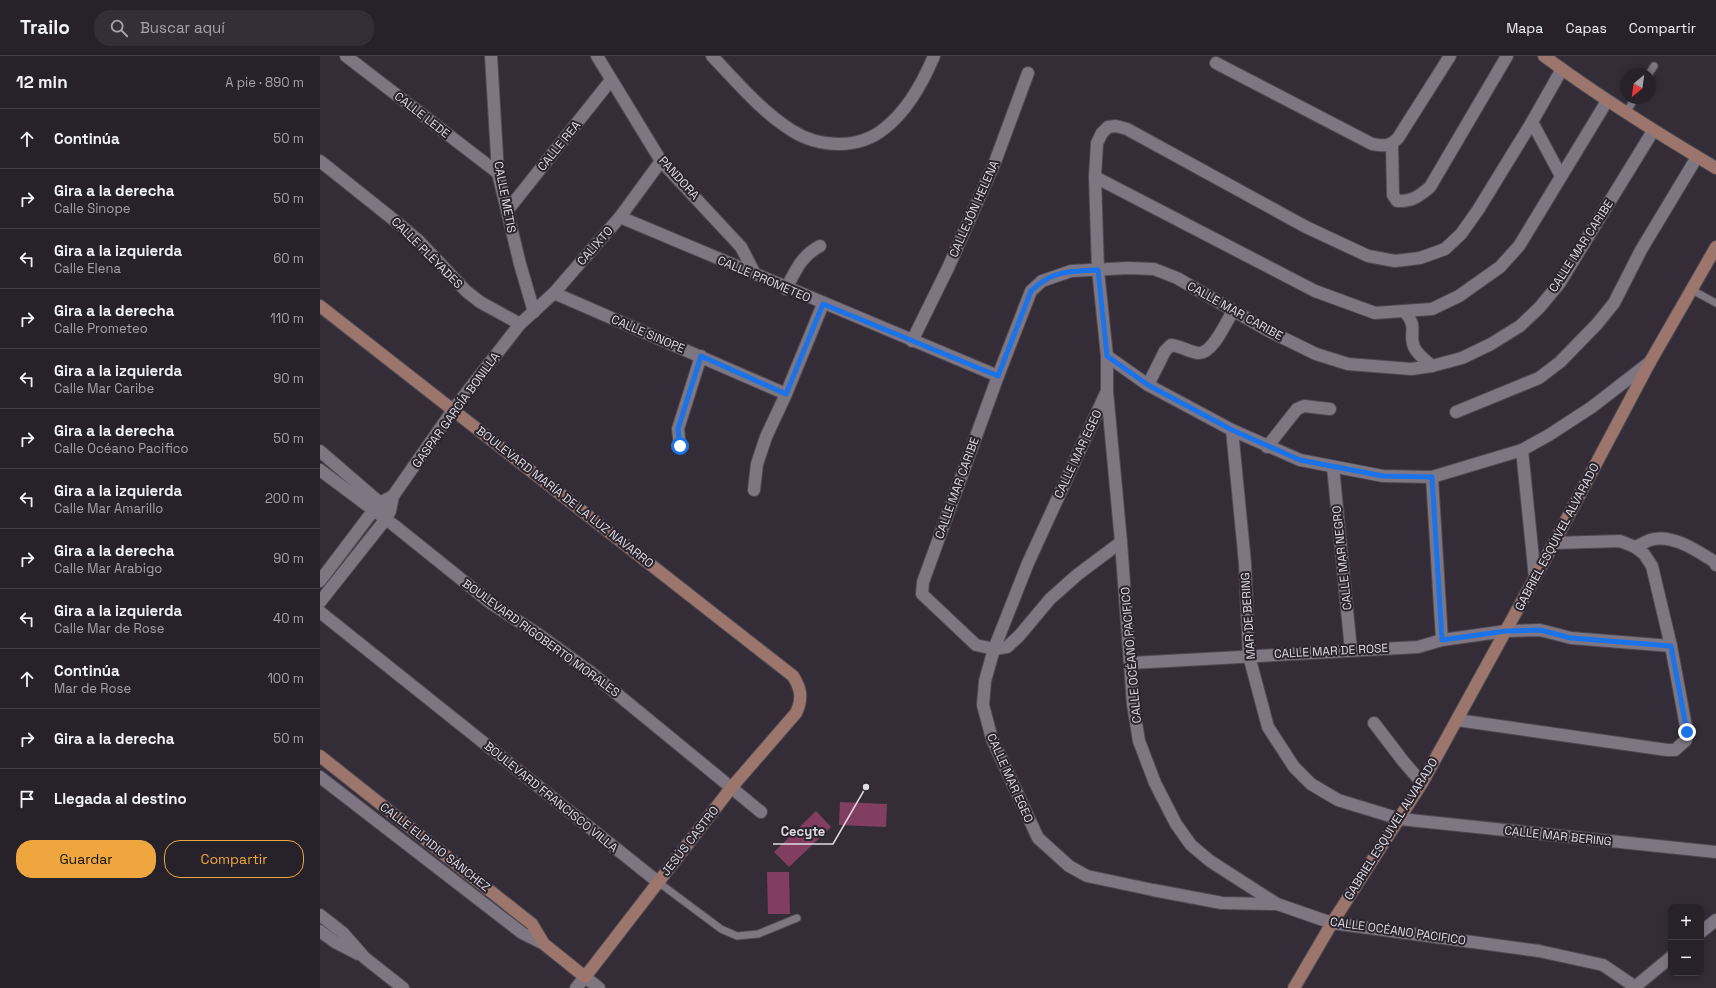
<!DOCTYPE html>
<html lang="es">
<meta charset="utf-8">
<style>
:root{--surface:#27222a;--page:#332f36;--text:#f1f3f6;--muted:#a4a4a8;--line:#433f47;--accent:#f0a63e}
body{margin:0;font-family:"Space Grotesk",sans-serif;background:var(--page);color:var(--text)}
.controls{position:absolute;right:12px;bottom:12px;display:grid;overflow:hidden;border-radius:8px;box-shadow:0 2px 6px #0003}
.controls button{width:36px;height:36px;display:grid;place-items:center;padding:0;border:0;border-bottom:1px solid var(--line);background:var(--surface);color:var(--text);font:20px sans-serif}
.compass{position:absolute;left:1300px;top:12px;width:36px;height:36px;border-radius:50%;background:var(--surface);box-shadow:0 2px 6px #0003;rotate:209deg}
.stop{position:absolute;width:12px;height:12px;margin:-9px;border:3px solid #1a73e8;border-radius:50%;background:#fff}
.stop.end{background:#1a73e8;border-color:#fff;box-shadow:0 1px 4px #0008}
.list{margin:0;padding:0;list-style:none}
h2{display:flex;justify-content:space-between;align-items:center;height:52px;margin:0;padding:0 16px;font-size:17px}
h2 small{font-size:13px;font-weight:400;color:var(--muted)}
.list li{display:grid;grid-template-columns:26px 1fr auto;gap:12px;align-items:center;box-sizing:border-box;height:60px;padding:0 16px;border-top:1px solid var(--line)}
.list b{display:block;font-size:15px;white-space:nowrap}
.list p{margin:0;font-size:13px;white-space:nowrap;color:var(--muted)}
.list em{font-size:13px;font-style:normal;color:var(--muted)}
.actions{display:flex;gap:8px;padding:12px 16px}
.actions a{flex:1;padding:9px 0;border:1px solid var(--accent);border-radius:16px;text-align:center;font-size:14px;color:var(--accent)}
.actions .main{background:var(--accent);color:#111}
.icon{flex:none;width:22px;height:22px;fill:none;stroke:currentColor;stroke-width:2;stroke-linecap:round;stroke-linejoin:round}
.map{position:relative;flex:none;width:1396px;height:932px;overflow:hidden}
header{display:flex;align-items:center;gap:24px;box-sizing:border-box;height:56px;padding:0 20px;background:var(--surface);border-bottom:1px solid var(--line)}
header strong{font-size:19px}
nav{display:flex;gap:22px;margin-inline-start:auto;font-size:14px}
.search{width:280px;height:36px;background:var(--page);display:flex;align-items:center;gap:10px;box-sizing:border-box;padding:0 14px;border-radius:16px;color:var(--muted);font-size:15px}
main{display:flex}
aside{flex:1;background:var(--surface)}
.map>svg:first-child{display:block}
.building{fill:#823e61}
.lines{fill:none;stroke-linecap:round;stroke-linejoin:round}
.lane-casing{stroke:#4e4952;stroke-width:9}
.street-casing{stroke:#4e4952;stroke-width:14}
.secondary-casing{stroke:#4e4952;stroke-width:14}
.lane{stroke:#7e7783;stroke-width:7}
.street{stroke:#7e7783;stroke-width:12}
.secondary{stroke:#9c766c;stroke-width:12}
.route{stroke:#1a73e8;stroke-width:5}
.labels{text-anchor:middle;stroke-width:4;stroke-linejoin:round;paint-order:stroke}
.street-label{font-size:12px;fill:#dfdbe2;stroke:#2a242e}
.leader{fill:none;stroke:#dfdbe2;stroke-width:1.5}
.callout-dot{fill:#dfdbe2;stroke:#2a242e;stroke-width:1.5}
.callout-label{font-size:13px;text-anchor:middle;font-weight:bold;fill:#dfdbe2;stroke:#2a242e;stroke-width:4;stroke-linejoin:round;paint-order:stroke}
</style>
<header>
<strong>Trailo</strong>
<div class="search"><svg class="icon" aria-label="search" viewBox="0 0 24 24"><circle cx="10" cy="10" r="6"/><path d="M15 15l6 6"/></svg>Buscar aquí</div>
<nav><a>Mapa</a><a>Capas</a><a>Compartir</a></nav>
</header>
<main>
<aside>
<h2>12 min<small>A pie · 890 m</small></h2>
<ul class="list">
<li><svg class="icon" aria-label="ahead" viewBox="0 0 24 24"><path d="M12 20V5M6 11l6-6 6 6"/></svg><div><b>Continúa</b></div><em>50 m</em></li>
<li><svg class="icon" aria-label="right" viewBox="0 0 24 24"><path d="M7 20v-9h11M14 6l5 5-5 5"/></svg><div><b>Gira a la derecha</b><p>Calle Sinope</p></div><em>50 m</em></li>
<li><svg class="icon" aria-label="left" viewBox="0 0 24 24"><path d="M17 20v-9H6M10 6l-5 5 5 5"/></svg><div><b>Gira a la izquierda</b><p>Calle Elena</p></div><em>60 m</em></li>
<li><svg class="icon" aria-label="right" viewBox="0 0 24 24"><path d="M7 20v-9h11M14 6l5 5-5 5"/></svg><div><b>Gira a la derecha</b><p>Calle Prometeo</p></div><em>110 m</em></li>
<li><svg class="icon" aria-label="left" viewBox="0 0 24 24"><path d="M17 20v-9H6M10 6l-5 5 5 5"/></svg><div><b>Gira a la izquierda</b><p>Calle Mar Caribe</p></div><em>90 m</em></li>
<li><svg class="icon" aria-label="right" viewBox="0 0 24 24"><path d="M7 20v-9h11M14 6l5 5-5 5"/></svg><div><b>Gira a la derecha</b><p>Calle Océano Pacifico</p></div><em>50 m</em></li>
<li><svg class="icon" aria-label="left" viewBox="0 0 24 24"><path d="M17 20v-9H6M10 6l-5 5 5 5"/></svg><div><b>Gira a la izquierda</b><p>Calle Mar Amarillo</p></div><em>200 m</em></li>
<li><svg class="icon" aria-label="right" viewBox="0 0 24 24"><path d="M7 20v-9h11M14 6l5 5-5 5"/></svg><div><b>Gira a la derecha</b><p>Calle Mar Arabigo</p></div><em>90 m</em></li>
<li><svg class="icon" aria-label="left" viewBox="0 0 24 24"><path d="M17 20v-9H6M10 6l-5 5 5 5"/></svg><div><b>Gira a la izquierda</b><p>Calle Mar de Rose</p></div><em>40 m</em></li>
<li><svg class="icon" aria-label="ahead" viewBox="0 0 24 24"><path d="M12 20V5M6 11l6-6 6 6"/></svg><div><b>Continúa</b><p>Mar de Rose</p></div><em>100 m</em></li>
<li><svg class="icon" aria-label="right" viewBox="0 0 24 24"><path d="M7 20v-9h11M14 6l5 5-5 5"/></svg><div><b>Gira a la derecha</b></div><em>50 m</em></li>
<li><svg class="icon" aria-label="arrive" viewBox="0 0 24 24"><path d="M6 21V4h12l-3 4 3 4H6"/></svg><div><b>Llegada al destino</b></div></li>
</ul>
<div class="actions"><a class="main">Guardar</a><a>Compartir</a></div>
</aside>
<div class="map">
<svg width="1396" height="932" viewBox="0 0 1396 932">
<rect width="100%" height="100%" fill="#342d38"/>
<g class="building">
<path d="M520 746 567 748 566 771 519 769Z"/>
<path d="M496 755 511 771 469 811 454 796Z"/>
<path d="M447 816H469L470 858H448Z"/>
</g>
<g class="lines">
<g class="lane-casing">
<g id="lane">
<path d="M1329 18 1334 10"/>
<path d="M1306 57 1315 42"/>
<path d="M1372 234 1396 247"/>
<path d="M338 826 401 873 417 880 438 878 477 862"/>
</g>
</g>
<g class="street-casing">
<g id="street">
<path d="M26 0 178 117"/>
<path d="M171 0 178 117 200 208 214 256"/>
<path d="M277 0 341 105 421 191 435 218"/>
<path d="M392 0C417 26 441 55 471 74 499 92 539 94 565 72 587 55 603 26 614 0"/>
<path d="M896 7 1052 88C1063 90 1070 91 1078 82L1130 0"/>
<path d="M1242 13 1212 66 1158 154 1141 178 1125 193 1100 202 1075 205 1048 200 986 171 807 73 796 70 788 71 782 77 777 87 775 121 778 214 787 300V335L801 486 813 648 819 685 835 727 856 768 871 789 890 805 957 848 1012 867 1219 895 1283 909 1317 932"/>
<path d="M1212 66 1241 120"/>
<path d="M1072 88 1073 139 1077 145C1092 146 1099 140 1110 131L1187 0"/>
<path d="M0 105 79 168 99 185 146 235 160 246 200 268"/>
<path d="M775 121 995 235 1055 257 1112 253 1139 240 1180 211 1199 190 1287 45"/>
<path d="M187 155 291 24"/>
<path d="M300 161 678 320"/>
<path d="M466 233C476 214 481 200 500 190"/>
<path d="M234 237 466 338"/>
<path d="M1085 256C1099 273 1088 276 1094 291 1097 298 1106 305 1112 310"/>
<path d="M592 285 628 212 675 106 708 17"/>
<path d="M787 300 828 329 912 374 980 404 1063 420 1112 421 1202 394 1229 379 1272 351 1330 306"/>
<path d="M828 329 845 295 851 289C861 290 869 296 878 297 893 298 906 266 913 255"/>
<path d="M786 337 708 507 674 593 665 625 663 649 672 683 718 782 749 810 767 820 833 834 902 847 956 848"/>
<path d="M1136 356 1219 322 1240 306 1277 268 1294 247 1321 194 1377 101"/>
<path d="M912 374 925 507 929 600 948 671 974 711 991 728 1018 744 1080 763 1396 796"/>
<path d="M360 390 358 373 381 300"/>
<path d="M947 391 977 353 984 350 1010 353"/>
<path d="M1202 394 1215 522"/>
<path d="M0 395 66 452"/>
<path d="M1013 411 1031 594"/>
<path d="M0 414 75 470 172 548 218 578 269 615 441 756"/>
<path d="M1112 421 1122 584"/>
<path d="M434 434 437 408 446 381 466 338 503 248"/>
<path d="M801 486 757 519 730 543 699 580 687 591 674 593 656 589 602 538 603 526 678 320 711 235 722 225 751 215 808 212 834 213 857 222 947 274 996 298 1028 308 1091 313 1112 310 1142 302 1171 288 1200 270 1219 252 1239 228 1333 75"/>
<path d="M1315 491C1320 489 1325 486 1330 484 1352 477 1377 495 1395 506L1396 509"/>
<path d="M0 525 59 447 73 440"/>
<path d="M0 546 65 464 70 455 73 440 133 354 200 268 234 237 300 161 341 105"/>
<path d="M0 556 338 826"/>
<path d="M811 607 1098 591 1122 584 1186 575 1220 574 1251 582 1351 590"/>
<path d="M1137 664 1347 694H1355L1366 684 1367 676 1351 590 1332 510 1324 498 1315 491 1300 485 1234 487"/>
<path d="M1054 667 1083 705 1102 727"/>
<path d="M0 721 202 877 224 888"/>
<path d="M0 859 23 877 45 902 83 932"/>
<path d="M0 875 15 886 38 898"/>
<path d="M1381 876 1396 864"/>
<path d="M1316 930 1351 901"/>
<path d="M256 932 265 921 279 932"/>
</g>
</g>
<g class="secondary-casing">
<g id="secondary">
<path d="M1224 0C1279 41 1337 77 1396 112"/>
<path d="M0 250 473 620C481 633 483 642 476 657L411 732 265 921 224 888 212 868 0 700"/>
<path d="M974 932 1012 867 1102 727 1234 487 1330 306 1396 191"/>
</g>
</g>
<use href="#lane" class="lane"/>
<use href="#street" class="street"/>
<use href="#secondary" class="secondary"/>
</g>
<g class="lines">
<path class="route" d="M360 390 358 373 381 300 466 338 503 248 678 320 711 235C732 214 751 215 778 214L787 300 828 329 912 374 980 404 1063 420 1112 421 1122 584 1186 575 1220 574 1251 582 1351 590 1367 676"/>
</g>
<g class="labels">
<g class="street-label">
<text transform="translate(102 59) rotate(38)" y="4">CALLE LEDE</text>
<text transform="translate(239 90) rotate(-51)" y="4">CALLE REA</text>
<text transform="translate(359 122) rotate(48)" y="4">PANDORA</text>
<text transform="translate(185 141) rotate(79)" y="4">CALLE METIS</text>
<text transform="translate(654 153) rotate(-66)" y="4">CALLEJÓN HELENA</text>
<text transform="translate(275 190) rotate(-49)" y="4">CALIXTO</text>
<text transform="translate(1261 190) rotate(-57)" y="4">CALLE MAR CARIBE</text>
<text transform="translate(107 197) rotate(45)" y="4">CALLE PLÉYADES</text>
<text transform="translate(444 223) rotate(23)" y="4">CALLE PROMETEO</text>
<text transform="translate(915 255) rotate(29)" y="4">CALLE MAR CARIBE</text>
<text transform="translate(328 278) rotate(23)" y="4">CALLE SINOPE</text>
<text transform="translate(136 354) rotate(-54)" y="4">GASPAR GARCÍA BONILLA</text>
<text transform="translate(758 398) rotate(-65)" y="4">CALLE MAR EGEO</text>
<text transform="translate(637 432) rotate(-70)" y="4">CALLE MAR CARIBE</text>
<text transform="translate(245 441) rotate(38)" y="4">BOULEVARD MARÍA DE LA LUZ NAVARRO</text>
<text transform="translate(1237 481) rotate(-62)" y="4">GABRIEL ESQUIVEL ALVARADO</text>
<text transform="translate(1022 502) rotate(-96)" y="4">CALLE MAR NEGRO</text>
<text transform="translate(928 560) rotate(-94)" y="4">MAR DE BERING</text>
<text transform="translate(221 582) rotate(36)" y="4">BOULEVARD RIGOBERTO MORALES</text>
<text transform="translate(1011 595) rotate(-3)" y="4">CALLE MAR DE ROSE</text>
<text transform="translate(811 599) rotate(-95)" y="4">CALLE OCÉANO PACIFICO</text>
<text transform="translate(690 722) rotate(66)" y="4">CALLE MAR EGEO</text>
<text transform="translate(231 741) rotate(39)" y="4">BOULEVARD FRANCISCO VILLA</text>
<text transform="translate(1071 773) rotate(-58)" y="4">GABRIEL ESQUIVEL ALVARADO</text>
<text transform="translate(1238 780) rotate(6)" y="4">CALLE MAR BERING</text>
<text transform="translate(370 785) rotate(-52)" y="4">JESÚS CASTRO</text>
<text transform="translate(115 791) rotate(38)" y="4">CALLE ELPIDIO SÁNCHEZ</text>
<text transform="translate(1078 875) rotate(8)" y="4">CALLE OCÉANO PACIFICO</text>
</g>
</g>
<path class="leader" d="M546 731L513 788H453"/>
<circle class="callout-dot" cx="546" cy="731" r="4"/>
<g class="callout-label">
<text x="483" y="780">Cecyte</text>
</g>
</svg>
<div class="controls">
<button>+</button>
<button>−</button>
</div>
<svg class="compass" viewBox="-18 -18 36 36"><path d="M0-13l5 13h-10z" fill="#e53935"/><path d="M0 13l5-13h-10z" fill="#a4a4a8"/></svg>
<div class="stop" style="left:360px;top:390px"></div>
<div class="stop end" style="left:1367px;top:676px"></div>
</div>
</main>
